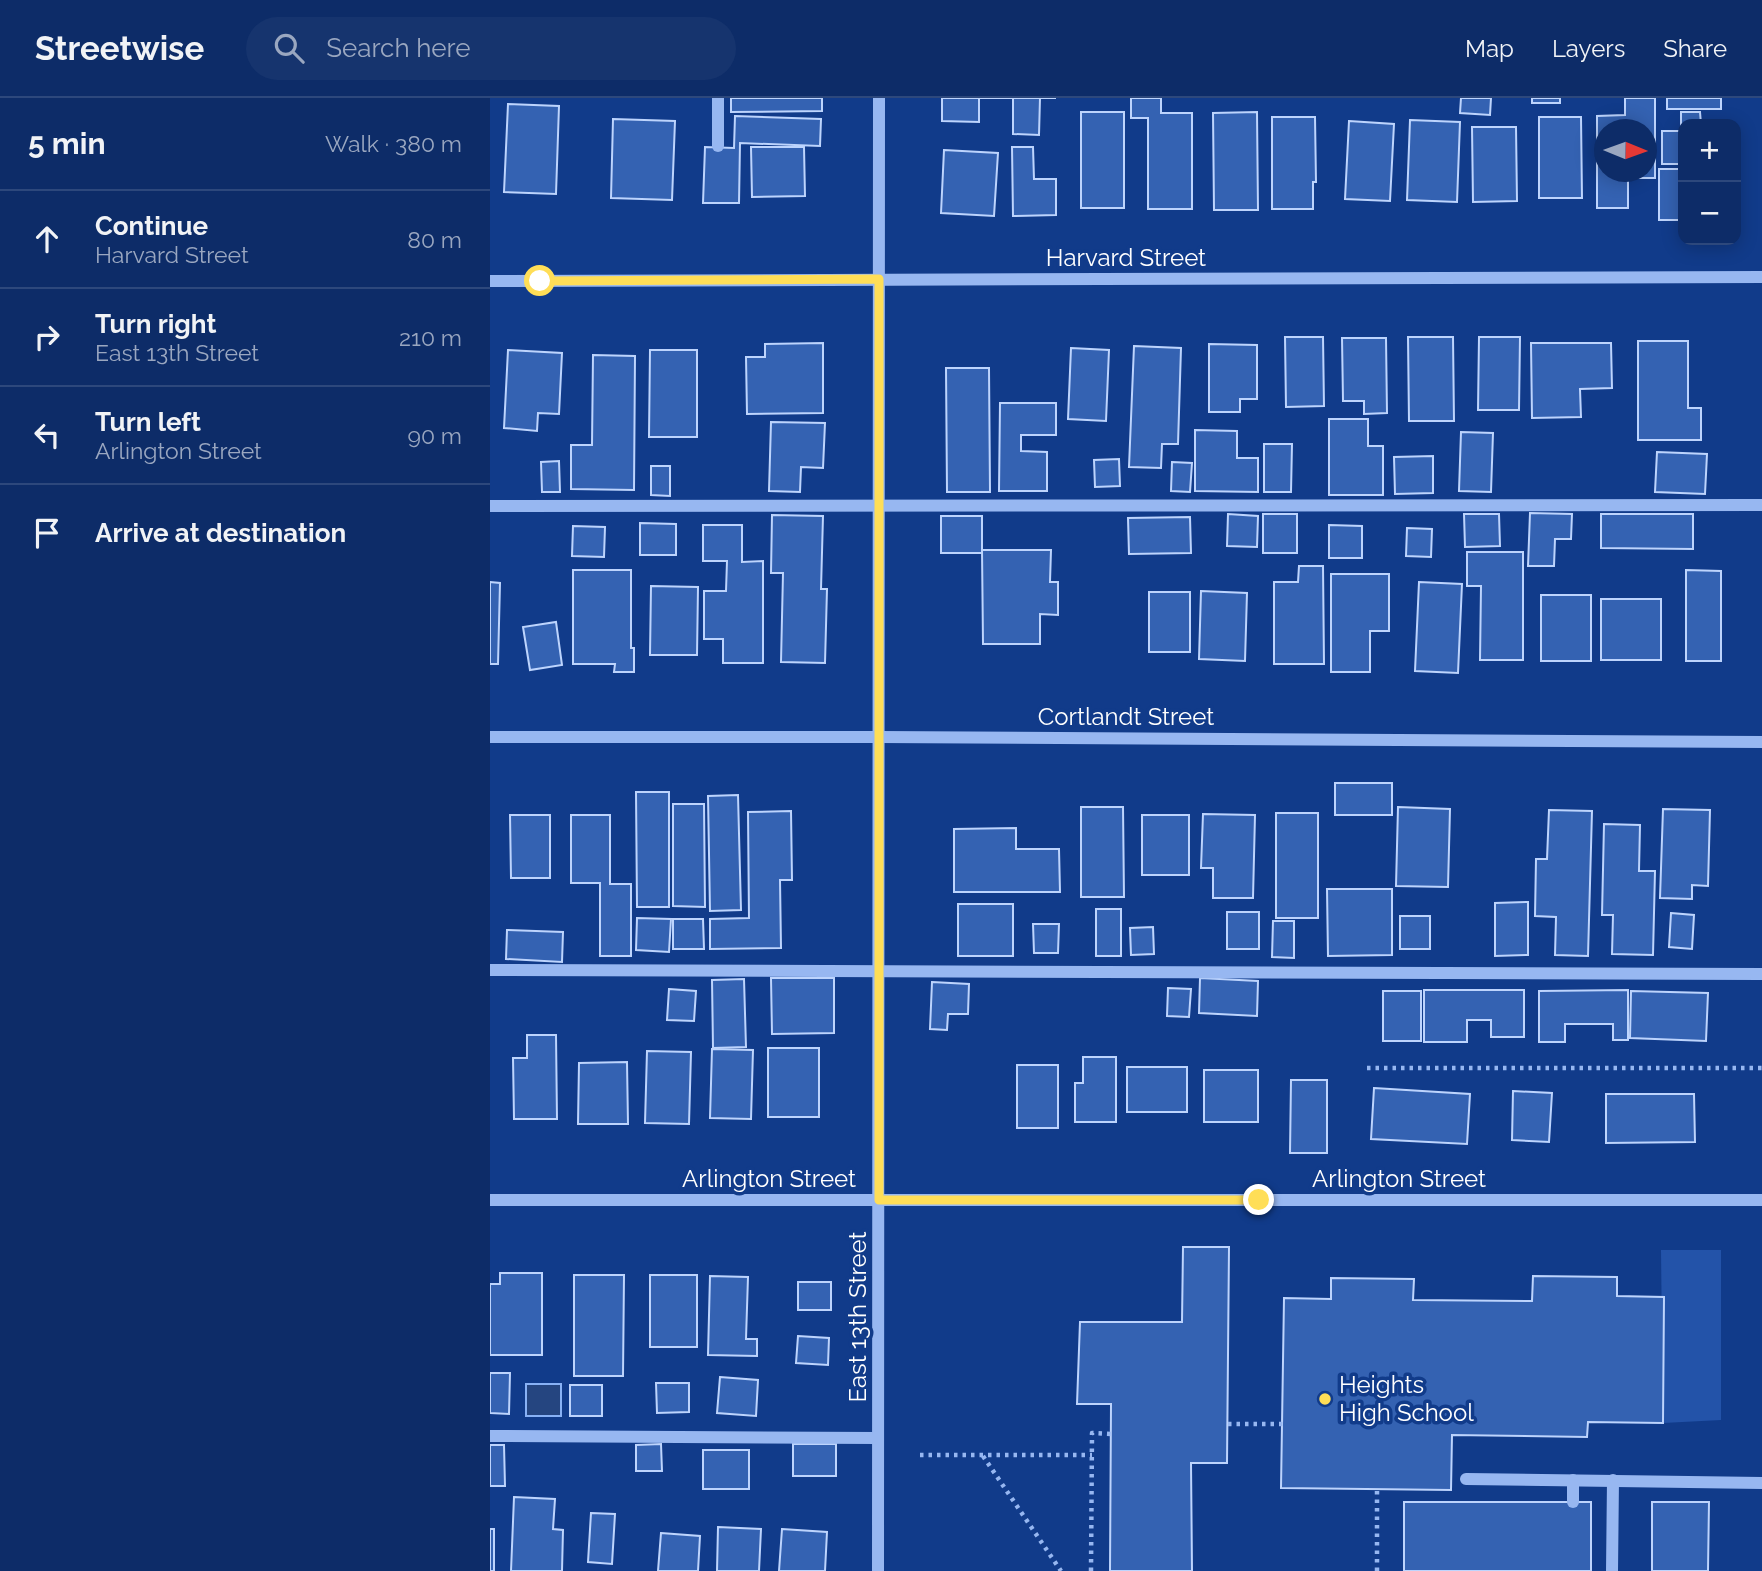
<!DOCTYPE html>
<meta charset="utf-8">
<style>
:root{--surface:#0d2c68;--page:#16346e;--text:#f1f3f6;--muted:#9aa7c0;--line:#2d487c}
body{margin:0;font-family:Raleway,sans-serif;background:var(--page);color:var(--text)}
.controls{position:absolute;right:21px;top:21px;display:grid;overflow:hidden;border-radius:14px;box-shadow:0 4px 18px #0003}
.controls button{width:63px;height:63px;display:grid;place-items:center;padding:0;border:0;border-bottom:2px solid var(--line);background:var(--surface);color:var(--text);font:35px sans-serif}
.compass{position:absolute;left:1104px;top:21px;width:63px;height:63px;border-radius:50%;background:var(--surface);box-shadow:0 4px 18px #0003;rotate:91deg}
.stop{position:absolute;width:21px;height:21px;margin:-16px;border:5px solid #ffde57;border-radius:50%;background:#fff}
.stop.end{background:#ffde57;border-color:#fff;box-shadow:0 2px 7px #0008}
.list{margin:0;padding:0;list-style:none}
h2{display:flex;justify-content:space-between;align-items:center;height:91px;margin:0;padding:0 28px;font-size:30px}
h2 small{font-size:23px;font-weight:400;color:var(--muted)}
.list li{display:grid;grid-template-columns:46px 1fr auto;gap:21px;align-items:center;box-sizing:border-box;height:98px;padding:0 28px;border-top:2px solid var(--line)}
.list b{display:block;font-size:26px;white-space:nowrap}
.list p{margin:0;font-size:23px;white-space:nowrap;color:var(--muted)}
.list em{font-size:23px;font-style:normal;color:var(--muted)}
.icon{flex:none;width:38px;height:38px;fill:none;stroke:currentColor;stroke-width:2;stroke-linecap:round;stroke-linejoin:round}
.map{position:relative;flex:none;width:1272px;height:1473px;overflow:hidden}
header{display:flex;align-items:center;gap:42px;box-sizing:border-box;height:98px;padding:0 35px;background:var(--surface);border-bottom:2px solid var(--line)}
header strong{font-size:33px}
nav{display:flex;gap:38px;margin-inline-start:auto;font-size:24px}
.search{width:490px;height:63px;background:var(--page);display:flex;align-items:center;gap:18px;box-sizing:border-box;padding:0 24px;border-radius:38px;color:var(--muted);font-size:26px}
main{display:flex}
aside{flex:1;background:var(--surface)}
.map>svg:first-child{display:block}
.green{fill:#2353a9}
.water{fill:#254580;stroke:#88b1f5;stroke-width:2}
.building{fill:#3462b2;stroke:#bdd4fd;stroke-width:2;fill-rule:evenodd}
.lines{fill:none;stroke-linecap:round;stroke-linejoin:round}
.path{stroke:#97b7f1;stroke-width:4.5;stroke-dasharray:3.5 5;stroke-linecap:butt}
.minor{stroke:#97b7f1;stroke-width:12}
.path-bridge{stroke:#97b7f1;stroke-width:4.5;stroke-dasharray:3.5 5;stroke-linecap:butt}
.route{stroke:#ffde57;stroke-width:9}
.poi-dot{fill:#ffde57;stroke:#113b8a;stroke-width:2.5}
.labels{text-anchor:middle;stroke-width:7;stroke-linejoin:round;paint-order:stroke}
.street-label{font-size:24px;fill:#fff;stroke:#113b8a}
.poi-label{font-size:24px;fill:#fff;stroke:#113b8a;text-anchor:start}
</style>
<header>
<strong>Streetwise</strong>
<div class="search"><svg class="icon" aria-label="search" viewBox="0 0 24 24"><circle cx="10" cy="10" r="6"/><path d="M15 15l6 6"/></svg>Search here</div>
<nav><a>Map</a><a>Layers</a><a>Share</a></nav>
</header>
<main>
<aside>
<h2>5 min<small>Walk · 380 m</small></h2>
<ul class="list">
<li><svg class="icon" aria-label="ahead" viewBox="0 0 24 24"><path d="M12 20V5M6 11l6-6 6 6"/></svg><div><b>Continue</b><p>Harvard Street</p></div><em>80 m</em></li>
<li><svg class="icon" aria-label="right" viewBox="0 0 24 24"><path d="M7 20v-9h11M14 6l5 5-5 5"/></svg><div><b>Turn right</b><p>East 13th Street</p></div><em>210 m</em></li>
<li><svg class="icon" aria-label="left" viewBox="0 0 24 24"><path d="M17 20v-9H6M10 6l-5 5 5 5"/></svg><div><b>Turn left</b><p>Arlington Street</p></div><em>90 m</em></li>
<li><svg class="icon" aria-label="arrive" viewBox="0 0 24 24"><path d="M6 21V4h12l-3 4 3 4H6"/></svg><div><b>Arrive at destination</b></div></li>
</ul>
</aside>
<div class="map">
<svg width="1272" height="1473" viewBox="0 0 1272 1473">
<rect width="100%" height="100%" fill="#113b8a"/>
<path class="green" d="M1171 1152H1231V1322L1173 1325Z"/>
<rect class="water" x="36" y="1286" width="35" height="32"/>
<g class="building">
<path d="M241 0H332V13L241 14Z"/>
<path d="M452 0H566H550L549 37 523 36V0H489V24L452 23Z"/>
<path d="M641 0H671V15H702V111H658V20H641Z"/>
<path d="M971 0H1001L1000 17 970 15Z"/>
<rect x="1042" y="0" width="28" height="5"/>
<path d="M1135 0H1165V80H1138V110H1107V18L1135 17ZM1114 32H1156V74H1114Z"/>
<rect x="1177" y="0" width="54" height="11"/>
<path d="M18 6 69 8 66 96 14 94Z"/>
<rect x="591" y="14" width="43" height="96"/>
<path d="M767 14 768 112H724L723 15Z"/>
<path d="M1191 14H1210L1211 26H1193V66H1172V33H1191Z"/>
<path d="M245 18 331 21 330 48 250 45 249 105H213L215 49 244 50Z"/>
<path d="M782 19H825L826 84H823V111H782Z"/>
<path d="M1049 19H1091L1092 100H1049Z"/>
<path d="M123 21 185 23 182 102 121 100Z"/>
<path d="M920 22 970 24 967 104 917 102Z"/>
<path d="M859 23 904 26 900 103 855 101Z"/>
<path d="M982 29H1026L1027 103 983 104Z"/>
<path d="M261 49H314L315 98 262 99Z"/>
<path d="M522 49H543L544 81H566V117L523 118Z"/>
<path d="M454 52 508 55 504 118 451 115Z"/>
<rect x="1169" y="71" width="24" height="51"/>
<path d="M795 239H833L834 308 796 309Z"/>
<path d="M918 239H963L964 323H919Z"/>
<path d="M989 239H1030L1029 312H988Z"/>
<path d="M852 240H896L897 315 874 316V303H853Z"/>
<path d="M1148 243H1198V310H1211V342H1148Z"/>
<path d="M333 245V315L257 316 256 259H275V246Z"/>
<path d="M1041 245H1121L1122 290 1090 291 1091 319 1042 320Z"/>
<path d="M719 246 767 247V301H750V314H719Z"/>
<path d="M644 248 691 250 688 346H672L671 370 639 369Z"/>
<path d="M581 250 619 252 616 323 578 321Z"/>
<path d="M18 252 72 255 69 316 48 315 47 333 14 330Z"/>
<path d="M160 252H207V339H159Z"/>
<path d="M103 257 145 258 144 392 81 391V347H102Z"/>
<path d="M456 270H499L500 394H457Z"/>
<path d="M510 305H566V337H531V353L557 354V393H509Z"/>
<path d="M839 321H878V348H893V397H839Z"/>
<path d="M281 324 335 325 333 370 311 369 310 394 279 393Z"/>
<path d="M705 332 747 333V360H768V394L705 393Z"/>
<path d="M971 334 1003 335 1001 394 969 393Z"/>
<path d="M774 346H802L801 394H774Z"/>
<path d="M1167 354 1217 356 1215 396 1165 394Z"/>
<path d="M943 358V395L905 396 904 359Z"/>
<path d="M629 361 630 388 605 389 604 362Z"/>
<path d="M69 363 70 394H52L51 364Z"/>
<path d="M682 364 702 365 700 394 681 393Z"/>
<path d="M161 368H180V398L161 397Z"/>
<path d="M1040 415 1082 416 1081 441H1065L1064 468H1038Z"/>
<path d="M738 416 768 418 767 449 737 448Z"/>
<rect x="773" y="416" width="34" height="39"/>
<path d="M974 416H1009L1010 448 975 449Z"/>
<path d="M1111 416H1203V451L1111 450Z"/>
<path d="M282 417 333 418 331 491H337L335 565 291 564 293 475H281Z"/>
<rect x="451" y="418" width="41" height="37"/>
<path d="M700 419 701 455 639 456 638 420Z"/>
<path d="M150 425 186 426V457H150Z"/>
<path d="M213 427H252V464L273 463V565H233V541H214V493H236L237 463H213Z"/>
<path d="M839 427 872 428V460H839Z"/>
<path d="M83 428 115 429 114 459 82 458Z"/>
<path d="M917 430 942 431 941 459 916 458Z"/>
<path d="M492 452H561L560 484H568V517L550 516V546H493Z"/>
<path d="M977 454H1033V562H990L991 488H977Z"/>
<path d="M809 468H833L834 566H784V484H808Z"/>
<path d="M83 472H141V550H144V574H124L125 566H83Z"/>
<path d="M1196 472 1231 473V563H1196Z"/>
<path d="M841 476H899V533H880V574H841Z"/>
<path d="M0 484 10 485 8 566H0Z"/>
<path d="M929 484 972 486 968 575 925 573Z"/>
<path d="M161 488 208 489 207 557H160Z"/>
<path d="M711 493 757 495 755 563 709 561Z"/>
<rect x="659" y="494" width="41" height="60"/>
<rect x="1051" y="497" width="50" height="66"/>
<rect x="1111" y="501" width="60" height="61"/>
<path d="M66 524 72 567 40 572 33 529Z"/>
<rect x="845" y="685" width="57" height="32"/>
<path d="M146 694H179V809H147Z"/>
<path d="M248 697 251 812 220 813 218 698Z"/>
<path d="M183 706H214L215 809 183 808Z"/>
<path d="M591 709H633L634 799H591Z"/>
<path d="M908 709 960 711 958 789 906 788Z"/>
<path d="M1173 711 1220 712 1218 788 1202 787V801L1170 800Z"/>
<path d="M1059 712 1102 713 1098 858 1065 857 1066 819 1045 818 1046 761H1057Z"/>
<path d="M301 713 302 782H290L291 850 220 851V821L259 820 258 714Z"/>
<rect x="786" y="715" width="42" height="105"/>
<path d="M713 716 765 717 763 800H723V770H711Z"/>
<path d="M20 717H60V780H21Z"/>
<path d="M81 717H120V786H141V858H110V785H81Z"/>
<rect x="652" y="717" width="47" height="60"/>
<path d="M1114 726 1150 727 1149 773H1165L1163 857 1122 856 1123 817H1112Z"/>
<path d="M526 730V751H569L570 794H464V731Z"/>
<path d="M837 791H902V857L838 858Z"/>
<path d="M1038 804V857L1005 858V805Z"/>
<rect x="468" y="806" width="55" height="52"/>
<rect x="606" y="811" width="25" height="47"/>
<rect x="737" y="814" width="32" height="37"/>
<path d="M1181 815 1204 817 1202 851 1179 849Z"/>
<rect x="910" y="818" width="30" height="33"/>
<path d="M147 820 181 821 179 854 146 852Z"/>
<path d="M183 821H213L214 851H183Z"/>
<path d="M783 823H804V860L782 859Z"/>
<path d="M543 826H569L568 855H544Z"/>
<path d="M663 829 664 856 641 857 640 830Z"/>
<path d="M17 832 73 834 72 864 16 861Z"/>
<path d="M281 880H344V935L282 936Z"/>
<path d="M710 880 768 883 767 918 709 915Z"/>
<path d="M254 881 256 949 223 950 222 882Z"/>
<path d="M442 884 479 886 478 916H458L457 932 440 931Z"/>
<path d="M678 890 701 891 699 919 677 918Z"/>
<path d="M179 891 206 893 204 923 177 922Z"/>
<path d="M934 892H1034V939H1001V922H977V944H934Z"/>
<path d="M1138 892V942H1123V926H1075V944H1049V893Z"/>
<rect x="893" y="893" width="38" height="50"/>
<path d="M1141 893 1218 895 1216 943 1140 940Z"/>
<path d="M37 937H66L67 1021H24L23 960H37Z"/>
<rect x="278" y="950" width="51" height="69"/>
<path d="M222 951 263 952 261 1021 220 1020Z"/>
<path d="M157 953 201 954 199 1026 155 1025Z"/>
<path d="M593 959H626V1024H585V985H593Z"/>
<path d="M137 964 138 1026H88L89 965Z"/>
<rect x="527" y="967" width="41" height="63"/>
<rect x="637" y="969" width="60" height="45"/>
<rect x="714" y="972" width="54" height="52"/>
<path d="M801 982H837V1055H800Z"/>
<path d="M884 990 980 996 977 1046 881 1041Z"/>
<path d="M1023 993 1062 995 1059 1044 1022 1042Z"/>
<path d="M1116 996H1204L1205 1044 1116 1045Z"/>
<path d="M693 1149H739L737 1365H701L702 1473H620L621 1306H587L590 1224H692Z"/>
<path d="M10 1175H52V1257H0V1186H10Z"/>
<path d="M84 1177H134L133 1278H84Z"/>
<rect x="160" y="1177" width="47" height="72"/>
<path d="M220 1178 258 1179 256 1241H267V1258L218 1257Z"/>
<path d="M1043 1178 1127 1179V1198L1174 1199 1173 1325 1098 1324 1097 1339 962 1337 961 1392 791 1390 794 1200 841 1201V1180L924 1181 923 1202 1042 1203Z"/>
<rect x="308" y="1184" width="33" height="28"/>
<path d="M308 1238 339 1240 338 1267 306 1265Z"/>
<path d="M0 1275H20L19 1316 0 1315Z"/>
<path d="M230 1279 268 1282 266 1318 227 1315Z"/>
<path d="M166 1285H199V1314L167 1315Z"/>
<rect x="80" y="1287" width="32" height="31"/>
<path d="M171 1346 172 1373H146V1347Z"/>
<rect x="303" y="1346" width="43" height="32"/>
<path d="M0 1347H14L15 1388H0Z"/>
<rect x="213" y="1352" width="46" height="39"/>
<path d="M24 1399 65 1401 63 1431 73 1432 72 1473H21Z"/>
<rect x="914" y="1404" width="187" height="69"/>
<path d="M1162 1404H1219L1218 1473H1162Z"/>
<path d="M101 1415 125 1416 122 1466 98 1464Z"/>
<path d="M228 1429 271 1431 269 1473H227Z"/>
<rect x="0" y="1431" width="4" height="42"/>
<path d="M292 1431 337 1434 335 1473H289Z"/>
<path d="M171 1435 210 1438 208 1473H168Z"/>
</g>
<g class="lines">
<g class="path">
<path d="M877 970H1272"/>
<path d="M430 1357H602"/>
<path d="M493 1358 571 1473"/>
<path d="M601 1473 602 1335 621 1336"/>
<path d="M887 1473V1391"/>
</g>
<g class="minor">
<path d="M228 0V48"/>
<path d="M0 183 1272 179"/>
<path d="M0 408 1272 407"/>
<path d="M0 639H389L1272 644"/>
<path d="M0 872 1272 876"/>
<path d="M0 1102H1272"/>
<path d="M0 1338 388 1340"/>
<path d="M976 1381 1272 1385"/>
<path d="M1083 1404V1382"/>
<path d="M388 1473 389 0"/>
<path d="M1122 1473 1123 1382"/>
</g>
<path class="path-bridge" d="M738 1326H793"/>
</g>
<g class="lines">
<path class="route" d="M50 183 389 181V1102H769"/>
</g>
<circle class="poi-dot" cx="835" cy="1301" r="7"/>
<g class="labels">
<g class="street-label">
<text x="636" y="168">Harvard Street</text>
<text x="636" y="627">Cortlandt Street</text>
<text x="279" y="1089">Arlington Street</text>
<text x="909" y="1089">Arlington Street</text>
<text transform="translate(368 1219) rotate(-90)" y="8">East 13th Street</text>
</g>
<g class="poi-label">
<text x="849" y="1295">Heights<tspan x="849" dy="28">High School</tspan></text>
</g>
</g>
</svg>
<div class="controls">
<button>+</button>
<button>−</button>
</div>
<svg class="compass" viewBox="-18 -18 36 36"><path d="M0-13l5 13h-10z" fill="#e53935"/><path d="M0 13l5-13h-10z" fill="#9aa7c0"/></svg>
<div class="stop" style="left:50px;top:183px"></div>
<div class="stop end" style="left:769px;top:1102px"></div>
</div>
</main>
